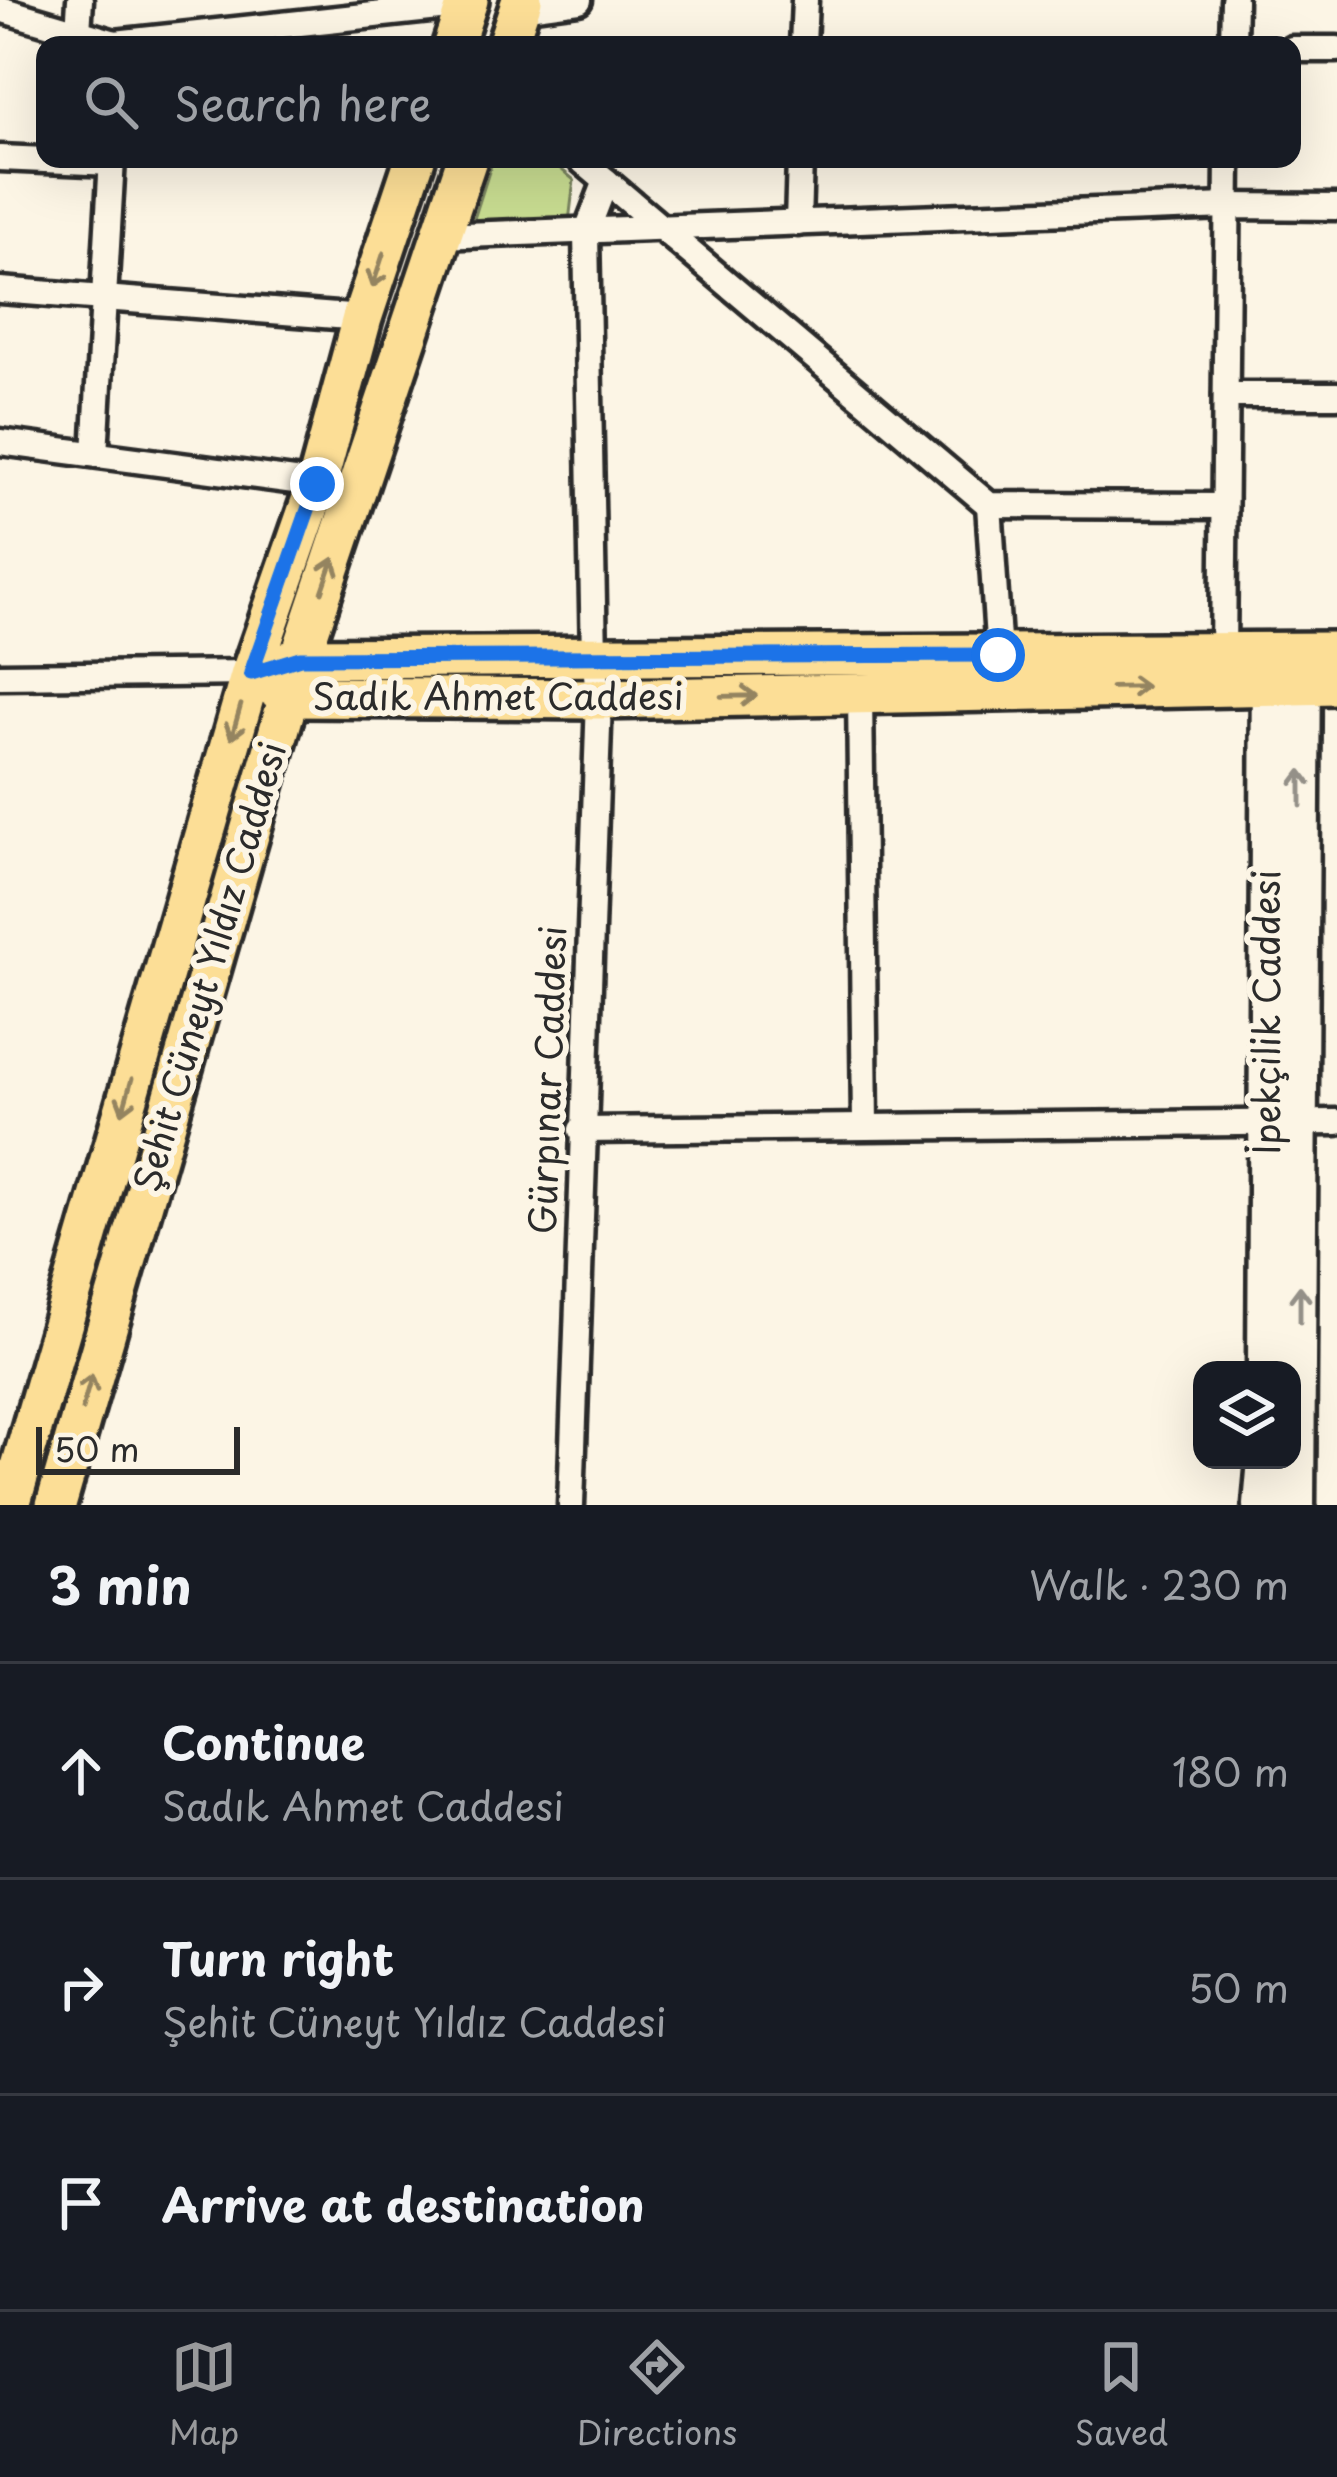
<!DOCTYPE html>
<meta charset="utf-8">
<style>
:root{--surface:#171b24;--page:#242831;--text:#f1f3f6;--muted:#9ea1a6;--line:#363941;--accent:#98999b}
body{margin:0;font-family:"Playpen Sans",sans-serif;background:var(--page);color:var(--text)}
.controls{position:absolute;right:36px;bottom:36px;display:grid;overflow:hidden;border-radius:24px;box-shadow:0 12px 48px #0002}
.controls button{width:108px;height:108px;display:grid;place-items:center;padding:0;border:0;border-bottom:3px solid var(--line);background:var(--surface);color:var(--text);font:60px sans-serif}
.scale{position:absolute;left:36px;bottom:30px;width:204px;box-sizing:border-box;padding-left:12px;border:6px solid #2b2b2b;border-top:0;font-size:33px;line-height:42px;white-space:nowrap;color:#2b2b2b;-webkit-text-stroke:9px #fcf5e5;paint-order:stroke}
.stop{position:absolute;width:36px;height:36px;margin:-27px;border:9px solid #1a73e8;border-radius:50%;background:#fff}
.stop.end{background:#1a73e8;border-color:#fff;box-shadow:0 3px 12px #0008}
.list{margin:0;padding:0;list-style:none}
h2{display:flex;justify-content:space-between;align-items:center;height:156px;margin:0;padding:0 48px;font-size:51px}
h2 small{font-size:39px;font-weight:400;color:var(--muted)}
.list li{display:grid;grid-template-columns:78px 1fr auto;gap:36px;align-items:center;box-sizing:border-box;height:216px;padding:0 48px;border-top:3px solid var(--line)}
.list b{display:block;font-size:45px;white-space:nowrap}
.list p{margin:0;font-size:39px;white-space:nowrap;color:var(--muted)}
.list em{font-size:39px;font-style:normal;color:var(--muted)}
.icon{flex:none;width:66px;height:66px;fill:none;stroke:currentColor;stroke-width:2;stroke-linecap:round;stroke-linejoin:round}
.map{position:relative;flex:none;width:1337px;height:1505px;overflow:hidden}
.search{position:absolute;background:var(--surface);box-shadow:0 12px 48px #0002;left:36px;right:36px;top:36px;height:132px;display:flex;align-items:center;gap:30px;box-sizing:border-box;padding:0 42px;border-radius:24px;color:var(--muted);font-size:45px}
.sheet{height:804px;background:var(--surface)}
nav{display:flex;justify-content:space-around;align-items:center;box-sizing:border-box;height:168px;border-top:3px solid var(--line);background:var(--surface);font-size:33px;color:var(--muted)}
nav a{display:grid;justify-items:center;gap:6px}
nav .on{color:var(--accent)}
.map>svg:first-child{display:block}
.green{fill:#c7db90;stroke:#79835e;stroke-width:3}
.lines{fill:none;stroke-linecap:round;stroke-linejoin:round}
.street-casing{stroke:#2b2b2b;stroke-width:33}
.secondary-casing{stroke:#2b2b2b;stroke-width:45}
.primary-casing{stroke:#2b2b2b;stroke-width:48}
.street{stroke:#fcf5e5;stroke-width:24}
.secondary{stroke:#fcf5e5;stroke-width:36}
.primary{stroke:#fcde96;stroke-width:39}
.oneway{stroke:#948460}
.oneway2{stroke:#949088}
.route{stroke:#1a73e8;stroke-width:15}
.labels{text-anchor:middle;stroke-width:12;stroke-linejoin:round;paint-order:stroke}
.street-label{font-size:36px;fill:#2b2b2b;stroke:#fcf5e5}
</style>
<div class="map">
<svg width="1337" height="1505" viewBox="0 0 1337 1505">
<rect width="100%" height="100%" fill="#fcf5e5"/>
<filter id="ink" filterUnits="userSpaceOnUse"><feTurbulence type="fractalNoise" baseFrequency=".00833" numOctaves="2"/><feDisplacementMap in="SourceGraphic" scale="24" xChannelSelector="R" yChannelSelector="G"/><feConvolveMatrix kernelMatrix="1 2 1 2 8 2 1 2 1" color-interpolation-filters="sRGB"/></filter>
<g filter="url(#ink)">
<path class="green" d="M493 159H549L574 180 569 222 472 225Z"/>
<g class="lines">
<g class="street-casing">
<g id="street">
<path d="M520 8 579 0"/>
<path d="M0 9 115 43 467 5"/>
<path d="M78 32 80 0"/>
<path d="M803 45 805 0"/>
<path d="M1233 45 1234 0"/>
<path d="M1292 49H1337"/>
<path d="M0 158 112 163"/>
<path d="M580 159 989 505 1224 506"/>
<path d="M798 223 800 159"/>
<path d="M440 236 1227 206 1337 207"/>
<path d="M0 290 362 318"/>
<path d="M1226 395H1337"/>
<path d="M0 442 317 484"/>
<path d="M95 454 112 159"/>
<path d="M989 505 999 655"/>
<path d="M1219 662 1223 655 1228 159"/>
<path d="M0 676 251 673"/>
<path d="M860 693 865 1124"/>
<path d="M581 1130 1337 1122"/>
<path d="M571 1505 599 699 594 658 586 233 606 181"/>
</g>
</g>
<g class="secondary-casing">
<g id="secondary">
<path d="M1266 1370 1270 658"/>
<path d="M1262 1505 1266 1460"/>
<path d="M1296 1505 1302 657"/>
</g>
</g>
<g class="primary-casing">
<g id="primary">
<path d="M453 45 468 0"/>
<path d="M507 45 522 0"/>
<path d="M279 664 300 658 1337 652"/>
<path d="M271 685 290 697 599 699 1337 684"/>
<path d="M10 1505 251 673 317 484 362 318 415 159"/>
<path d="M56 1505 300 658 467 159"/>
</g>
</g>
<use href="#street" class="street"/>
<use href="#secondary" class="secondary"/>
<use href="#primary" class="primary"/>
</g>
<defs><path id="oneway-shaft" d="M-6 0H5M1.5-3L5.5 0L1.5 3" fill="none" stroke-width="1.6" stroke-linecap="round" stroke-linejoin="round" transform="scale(3)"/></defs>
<g class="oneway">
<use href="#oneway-shaft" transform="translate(378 270) rotate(108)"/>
<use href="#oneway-shaft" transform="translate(328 575) rotate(-71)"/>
<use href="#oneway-shaft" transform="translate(1129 687) rotate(-1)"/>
<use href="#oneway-shaft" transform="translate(739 696) rotate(-1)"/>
<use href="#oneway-shaft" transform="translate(236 722) rotate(106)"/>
<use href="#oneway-shaft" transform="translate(127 1096) rotate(106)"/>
<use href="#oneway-shaft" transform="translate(87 1392) rotate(-74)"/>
</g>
<g class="oneway2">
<use href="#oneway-shaft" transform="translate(1301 788) rotate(-90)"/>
<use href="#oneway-shaft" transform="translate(1300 1304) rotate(-90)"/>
</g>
</g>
<g class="lines" filter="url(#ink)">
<path class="route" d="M317 484 251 673 300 658 998 655"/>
</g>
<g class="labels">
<g class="street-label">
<text x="498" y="710">Sadık Ahmet Caddesi</text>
<text transform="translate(210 967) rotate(-74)" y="13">Şehit Cüneyt Yıldız Caddesi</text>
<text transform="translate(1267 1012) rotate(-90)" y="13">İpekçilik Caddesi</text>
<text transform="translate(548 1080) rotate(-88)" y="13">Gürpınar Caddesi</text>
</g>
</g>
</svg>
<div class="controls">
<button><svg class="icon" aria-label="layers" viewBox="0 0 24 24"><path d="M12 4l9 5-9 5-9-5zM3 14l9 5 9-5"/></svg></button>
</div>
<div class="scale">50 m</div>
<div class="stop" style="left:998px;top:655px"></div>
<div class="stop end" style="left:317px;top:484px"></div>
<div class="search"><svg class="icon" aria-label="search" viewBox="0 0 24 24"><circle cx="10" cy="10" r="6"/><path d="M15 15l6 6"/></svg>Search here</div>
</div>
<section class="sheet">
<h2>3 min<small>Walk · 230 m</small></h2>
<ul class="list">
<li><svg class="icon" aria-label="ahead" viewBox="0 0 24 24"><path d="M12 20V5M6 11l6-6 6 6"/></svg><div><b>Continue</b><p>Sadık Ahmet Caddesi</p></div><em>180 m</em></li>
<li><svg class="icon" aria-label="right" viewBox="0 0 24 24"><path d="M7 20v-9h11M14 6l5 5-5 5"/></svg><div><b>Turn right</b><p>Şehit Cüneyt Yıldız Caddesi</p></div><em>50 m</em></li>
<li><svg class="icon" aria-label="arrive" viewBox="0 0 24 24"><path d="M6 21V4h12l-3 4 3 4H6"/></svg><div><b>Arrive at destination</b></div></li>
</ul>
</section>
<nav>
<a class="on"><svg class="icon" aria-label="map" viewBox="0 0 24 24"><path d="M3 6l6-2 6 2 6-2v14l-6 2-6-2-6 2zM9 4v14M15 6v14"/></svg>Map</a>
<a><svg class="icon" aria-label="directions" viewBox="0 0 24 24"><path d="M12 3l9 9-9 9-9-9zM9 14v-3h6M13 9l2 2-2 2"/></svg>Directions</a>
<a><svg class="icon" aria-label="saved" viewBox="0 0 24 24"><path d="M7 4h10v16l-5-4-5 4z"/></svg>Saved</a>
</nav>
